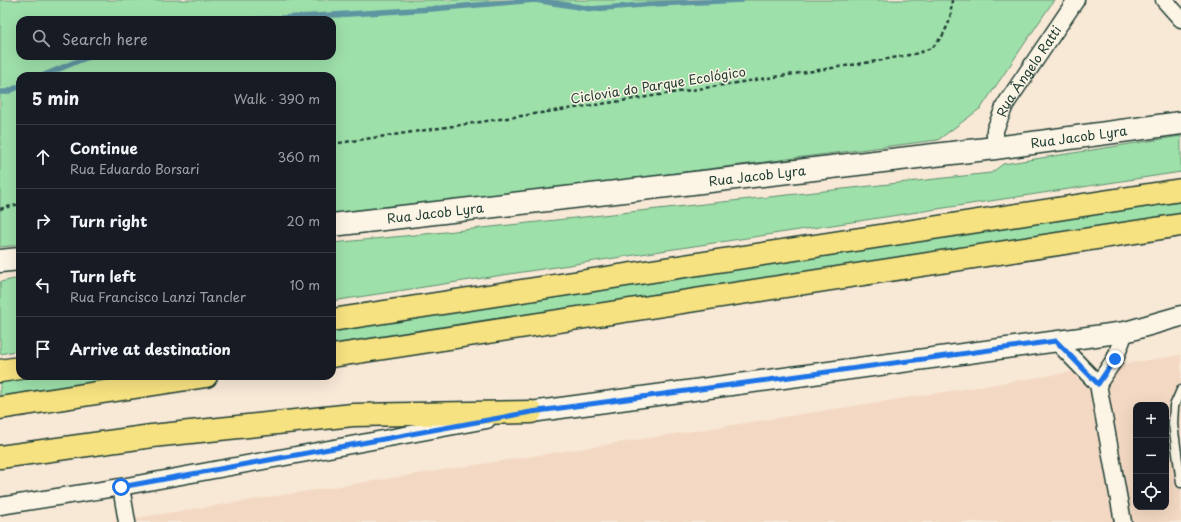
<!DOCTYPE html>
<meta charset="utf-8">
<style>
:root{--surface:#171b24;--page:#20242c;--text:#f1f3f6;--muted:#9ea1a6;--line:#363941}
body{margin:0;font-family:"Playpen Sans",sans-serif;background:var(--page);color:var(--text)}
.controls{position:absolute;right:12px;bottom:12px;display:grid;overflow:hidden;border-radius:8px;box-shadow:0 4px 16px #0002}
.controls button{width:36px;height:36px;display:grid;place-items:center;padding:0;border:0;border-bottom:1px solid var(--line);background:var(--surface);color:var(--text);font:20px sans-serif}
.stop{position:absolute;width:12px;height:12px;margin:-9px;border:3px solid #1a73e8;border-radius:50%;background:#fff}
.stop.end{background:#1a73e8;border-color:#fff;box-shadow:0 1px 4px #0008}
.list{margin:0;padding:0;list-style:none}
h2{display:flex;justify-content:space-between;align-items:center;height:52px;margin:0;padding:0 16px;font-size:17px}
h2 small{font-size:13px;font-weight:400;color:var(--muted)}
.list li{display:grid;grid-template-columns:26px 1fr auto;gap:12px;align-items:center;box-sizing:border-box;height:64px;padding:0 16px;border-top:1px solid var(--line)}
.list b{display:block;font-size:15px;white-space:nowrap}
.list p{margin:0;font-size:13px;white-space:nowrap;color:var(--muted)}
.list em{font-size:13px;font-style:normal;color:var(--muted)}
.icon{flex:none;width:22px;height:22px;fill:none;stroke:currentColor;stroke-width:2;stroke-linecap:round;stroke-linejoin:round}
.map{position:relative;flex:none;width:1181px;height:522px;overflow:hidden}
.search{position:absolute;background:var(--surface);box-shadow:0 4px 16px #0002;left:16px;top:16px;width:320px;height:44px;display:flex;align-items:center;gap:10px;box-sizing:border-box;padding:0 14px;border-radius:12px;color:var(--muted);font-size:15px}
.panel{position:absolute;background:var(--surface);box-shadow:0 4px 16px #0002;left:16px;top:72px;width:320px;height:308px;border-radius:12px}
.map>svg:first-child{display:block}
.built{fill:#f3d9c3;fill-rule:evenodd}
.green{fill:#9ee0aa;stroke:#5e8e6f;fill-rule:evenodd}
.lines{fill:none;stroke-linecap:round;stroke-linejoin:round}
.stream{stroke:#5e94a1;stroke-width:5.5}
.service-casing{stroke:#1f3d34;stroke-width:11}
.minor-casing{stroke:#1f3d34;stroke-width:19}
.tertiary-casing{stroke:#1f3d34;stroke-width:23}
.secondary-casing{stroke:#1f3d34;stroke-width:25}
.motorway-casing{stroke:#1f3d34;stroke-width:25}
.path{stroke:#1f3d34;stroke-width:2.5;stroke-dasharray:4 3;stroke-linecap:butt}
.service{stroke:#fcf5e5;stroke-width:8}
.minor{stroke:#fcf5e5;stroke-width:16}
.tertiary{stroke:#fcf5e5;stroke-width:20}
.secondary{stroke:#fcf5e5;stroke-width:22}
.motorway{stroke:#f7e281;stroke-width:22}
.route{stroke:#1a73e8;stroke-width:5}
.labels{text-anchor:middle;stroke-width:3;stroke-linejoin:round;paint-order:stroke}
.street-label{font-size:13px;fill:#1f3d34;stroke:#fcf5e5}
</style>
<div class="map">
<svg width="1181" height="522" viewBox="0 0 1181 522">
<rect width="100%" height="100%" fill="#f8e8d6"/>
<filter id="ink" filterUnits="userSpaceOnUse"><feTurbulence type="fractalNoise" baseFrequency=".025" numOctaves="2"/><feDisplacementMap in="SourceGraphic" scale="8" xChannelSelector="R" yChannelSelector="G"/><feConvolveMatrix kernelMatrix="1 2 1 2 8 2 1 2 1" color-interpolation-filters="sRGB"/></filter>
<g filter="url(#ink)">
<path class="built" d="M1181 355V522H110ZM1136 405H1166V507H1136Z"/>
<g class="green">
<path d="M0 0H1054L981 108 938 140 408 207 332 214V76H20V245L0 247ZM20 20H332V56H20Z"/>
<path d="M1181 136V172L332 301V243L445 232 991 173 1003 164Z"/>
<path d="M1181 196V215L332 347V328Z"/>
<path d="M20 278V350L0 354V282Z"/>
<path d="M25 376H146L0 399V380Z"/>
</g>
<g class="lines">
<g class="stream">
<path d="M250 20 431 9 535 0 592 9 654 4 742 0"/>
<path d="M42 76 78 61 92 56"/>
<path d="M0 92H7L20 86"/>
</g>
<g class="service-casing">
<path id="service" d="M1181 390 1174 406 1173 424 1181 483"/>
</g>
<g class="minor-casing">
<g id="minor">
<path d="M1164 0 1181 19"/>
<path id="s1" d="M995 148V130L1005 105 1076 0"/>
<path d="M1056 341 1098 384"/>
<path d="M121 487 127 522"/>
<path d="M0 506 121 487 487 420"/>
<path d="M1123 522 1098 384 1115 359 1125 332"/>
</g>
</g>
<g class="tertiary-casing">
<path id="tertiary" d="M531 412 1125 332 1181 316"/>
</g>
<g class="secondary-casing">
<g id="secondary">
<path id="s2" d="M332 225 995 148 1181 123"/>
<path d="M0 261 20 259"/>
</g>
</g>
<g class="motorway-casing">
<g id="motorway">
<path d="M332 320 1181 190"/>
<path d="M332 356 1181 225"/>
<path d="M0 371 20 368"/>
<path d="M0 408 206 376"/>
<path d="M0 457 152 436 353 415 531 412"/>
</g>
</g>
<g class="path">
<path d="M332 144 608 103 877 61 919 53 933 47 943 35 950 20 952 0"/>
<path d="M0 209 20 204"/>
</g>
<use href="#service" class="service"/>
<use href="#minor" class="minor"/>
<use href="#tertiary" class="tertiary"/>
<use href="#secondary" class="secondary"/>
<use href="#motorway" class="motorway"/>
</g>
</g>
<g class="lines" filter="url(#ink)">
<path class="route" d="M121 487 531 412 1056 341 1098 384 1115 359"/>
</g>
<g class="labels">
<g class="street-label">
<text dy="5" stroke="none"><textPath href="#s1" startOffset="86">Rua Ângelo Ratti</textPath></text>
<text transform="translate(658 85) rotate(-9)" y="5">Ciclovia do Parque Ecológico</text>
<text dy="5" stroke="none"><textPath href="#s2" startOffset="752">Rua Jacob Lyra</textPath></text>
<text dy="5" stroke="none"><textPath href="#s2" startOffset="428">Rua Jacob Lyra</textPath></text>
<text dy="5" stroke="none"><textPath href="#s2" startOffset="104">Rua Jacob Lyra</textPath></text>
</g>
</g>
</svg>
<div class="controls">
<button>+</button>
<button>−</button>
<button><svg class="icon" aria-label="locate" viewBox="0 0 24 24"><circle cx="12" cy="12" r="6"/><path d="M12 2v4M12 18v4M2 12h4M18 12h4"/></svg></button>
</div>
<div class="stop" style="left:121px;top:487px"></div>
<div class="stop end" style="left:1115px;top:359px"></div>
<div class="search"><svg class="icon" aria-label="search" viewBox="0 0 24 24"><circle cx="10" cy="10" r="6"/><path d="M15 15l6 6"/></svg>Search here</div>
<section class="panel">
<h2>5 min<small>Walk · 390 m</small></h2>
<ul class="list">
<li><svg class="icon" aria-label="ahead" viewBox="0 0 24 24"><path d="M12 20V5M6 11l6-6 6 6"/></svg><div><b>Continue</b><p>Rua Eduardo Borsari</p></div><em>360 m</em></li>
<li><svg class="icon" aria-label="right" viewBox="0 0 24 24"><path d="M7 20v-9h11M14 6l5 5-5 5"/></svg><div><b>Turn right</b></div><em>20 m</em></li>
<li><svg class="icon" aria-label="left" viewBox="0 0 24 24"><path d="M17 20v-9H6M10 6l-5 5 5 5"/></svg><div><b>Turn left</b><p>Rua Francisco Lanzi Tancler</p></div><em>10 m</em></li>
<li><svg class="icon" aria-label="arrive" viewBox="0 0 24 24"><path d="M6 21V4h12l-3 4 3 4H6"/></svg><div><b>Arrive at destination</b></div></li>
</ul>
</section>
</div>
